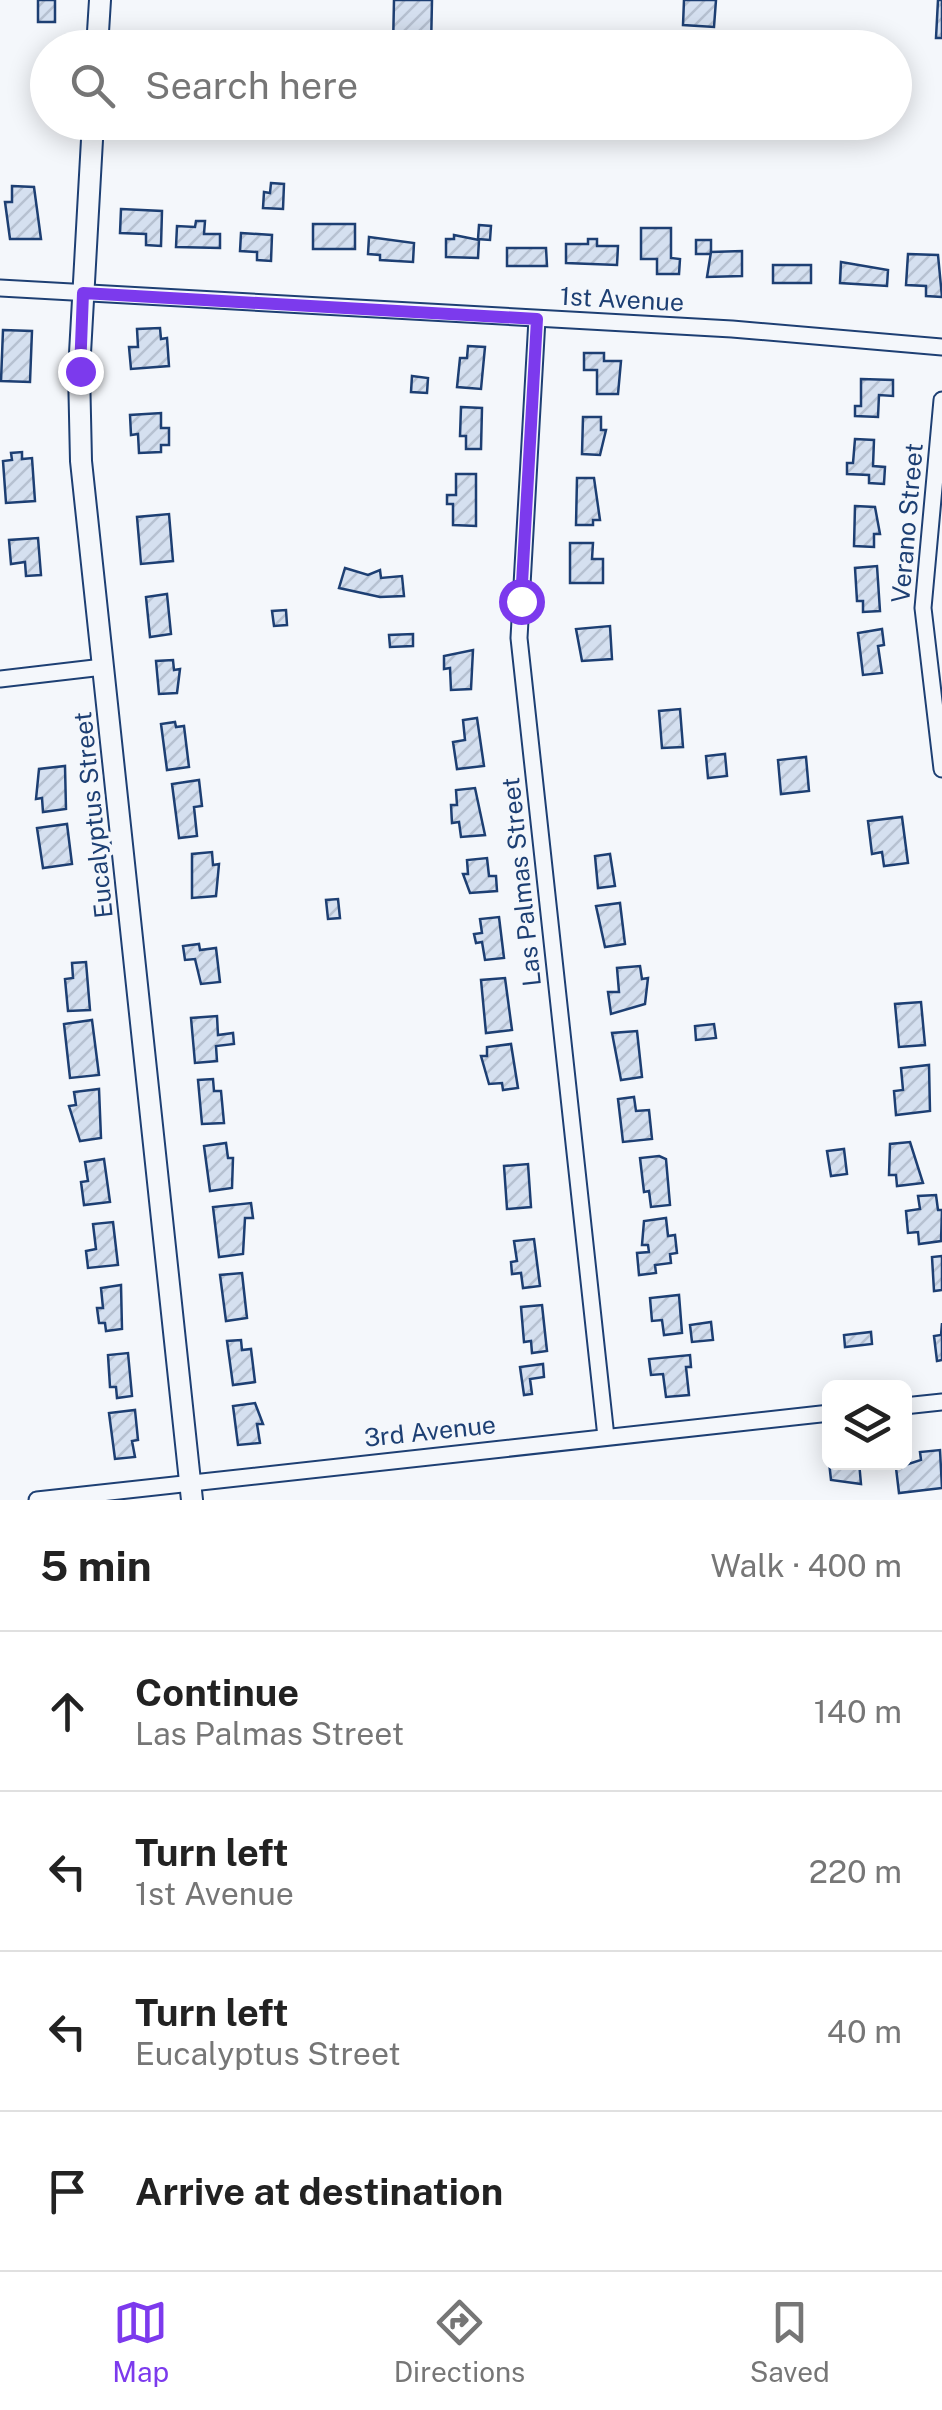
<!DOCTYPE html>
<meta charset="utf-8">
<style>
:root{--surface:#fff;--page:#f2f2f2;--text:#222;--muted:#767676;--line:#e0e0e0;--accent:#7c3aed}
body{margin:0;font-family:"Public Sans",sans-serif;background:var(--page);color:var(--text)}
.controls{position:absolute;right:30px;bottom:30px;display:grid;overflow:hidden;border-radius:15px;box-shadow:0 5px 25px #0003}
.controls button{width:90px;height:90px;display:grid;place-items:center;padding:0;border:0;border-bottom:2px solid var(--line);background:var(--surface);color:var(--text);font:50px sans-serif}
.stop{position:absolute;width:30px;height:30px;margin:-22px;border:8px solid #7c3aed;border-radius:50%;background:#fff}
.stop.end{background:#7c3aed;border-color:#fff;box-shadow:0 2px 10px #0008}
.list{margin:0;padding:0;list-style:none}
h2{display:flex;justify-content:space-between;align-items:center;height:130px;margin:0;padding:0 40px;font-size:42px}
h2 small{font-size:32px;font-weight:400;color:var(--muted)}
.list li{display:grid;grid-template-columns:65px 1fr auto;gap:30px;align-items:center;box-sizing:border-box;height:160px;padding:0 40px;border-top:2px solid var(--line)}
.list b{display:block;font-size:38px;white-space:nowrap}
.list p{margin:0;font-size:32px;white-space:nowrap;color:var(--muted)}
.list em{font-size:32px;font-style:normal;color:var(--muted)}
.icon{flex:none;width:55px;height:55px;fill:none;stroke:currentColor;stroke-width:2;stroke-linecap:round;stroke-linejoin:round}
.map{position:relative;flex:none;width:942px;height:1500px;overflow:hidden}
.search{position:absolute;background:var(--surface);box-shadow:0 5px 25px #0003;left:30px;right:30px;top:30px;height:110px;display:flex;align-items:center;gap:25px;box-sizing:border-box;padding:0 35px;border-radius:55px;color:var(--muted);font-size:38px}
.sheet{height:770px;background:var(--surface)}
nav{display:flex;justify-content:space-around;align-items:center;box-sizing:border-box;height:140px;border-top:2px solid var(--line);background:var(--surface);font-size:28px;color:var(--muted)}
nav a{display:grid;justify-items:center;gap:5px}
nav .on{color:var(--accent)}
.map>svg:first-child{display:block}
.building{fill:url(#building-hatch);stroke:#1d3f73;stroke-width:2.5}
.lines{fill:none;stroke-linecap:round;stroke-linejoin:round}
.minor-casing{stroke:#1d3f73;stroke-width:19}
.major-casing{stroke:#1d3f73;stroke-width:24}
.minor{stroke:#f4f7fb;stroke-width:15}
.major{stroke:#f4f7fb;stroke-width:20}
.route{stroke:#7c3aed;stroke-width:12}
.labels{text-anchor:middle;stroke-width:8;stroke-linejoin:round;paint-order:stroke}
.street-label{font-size:25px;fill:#1d3f73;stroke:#f4f7fb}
</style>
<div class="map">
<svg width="942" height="1500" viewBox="0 0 942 1500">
<defs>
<pattern id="building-hatch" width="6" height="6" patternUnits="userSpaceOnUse" patternTransform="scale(2.5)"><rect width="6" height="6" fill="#d5e0f0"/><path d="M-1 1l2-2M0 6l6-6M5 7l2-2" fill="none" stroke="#b6c1d1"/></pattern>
</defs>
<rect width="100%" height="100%" fill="#f4f7fb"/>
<g class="building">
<rect x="38" y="0" width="17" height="22"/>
<path d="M394 0H432L431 48H393Z"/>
<path d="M684 0H716L714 27 683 25Z"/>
<path d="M938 0H942V38H936Z"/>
<path d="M271 183 284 184 283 209 263 208 264 192 270 193Z"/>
<path d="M12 186 34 187 41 239H10L5 202H12Z"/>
<path d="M121 209 162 211 161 246 146 245V234L120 233Z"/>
<path d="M196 221H205L204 234H220V248L176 247 177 226 195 227Z"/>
<rect x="313" y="224" width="42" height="25"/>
<path d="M479 225 491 226 490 240 478 239Z"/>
<path d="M641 228H671V258L680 259 679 274H657V259H641Z"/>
<path d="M241 233 272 235 271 261 257 260V252L240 251Z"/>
<path d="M454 235 479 240 478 258 446 257V239H454Z"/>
<path d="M369 237 414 243 413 262 380 260V255L368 254Z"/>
<path d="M588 239H597V246H618L617 265 566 263V244H588Z"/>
<rect x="696" y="240" width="15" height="14"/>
<path d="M507 248H546L547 266H507Z"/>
<path d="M742 251V276L707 277 711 252Z"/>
<path d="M908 254 938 255 942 297 926 296V286L906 285Z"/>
<path d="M841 262 888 270 887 286 840 283Z"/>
<rect x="773" y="265" width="38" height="18"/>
<path d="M160 328 161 339 167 338 169 366 131 369 129 347H138L137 329Z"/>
<path d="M3 330 32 331 30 382 1 381Z"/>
<path d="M468 346 485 347 481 389 457 387 460 358H467Z"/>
<path d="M584 353H604V361H621L618 394H597V370H584Z"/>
<path d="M412 376 428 378 427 393 411 392Z"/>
<path d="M861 379 893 380V396L879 395 878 417 855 416V406H861Z"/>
<path d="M461 407 482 408 481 449H466V436H460Z"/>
<path d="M161 413V428H169V445H161V452L139 453 138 434 131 435 130 415Z"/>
<path d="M583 417H601V430H606L600 455 582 454Z"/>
<path d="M855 439 874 440 873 466 885 467 884 484 869 483V475L847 474V463H853Z"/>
<path d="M22 452V459L32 458 35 501 6 503 3 461 12 460 11 453Z"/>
<path d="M456 474H476V526L453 525V504H447V495H456Z"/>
<path d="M577 478H594L600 520H593V525H576Z"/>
<path d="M855 506 875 507 880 534H874V547L854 546Z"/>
<path d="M169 514 173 561 141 564 137 517Z"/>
<path d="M38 538 41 575 26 576 25 562 11 564 9 540Z"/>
<path d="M570 543H593L592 559H603V583H570Z"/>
<path d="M877 566 880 611 863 612V601H857L855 568Z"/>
<path d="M345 568 368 575 380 570 381 578 402 576 404 596 380 597 339 588Z"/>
<path d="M167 594 171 634 150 637 146 597Z"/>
<path d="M286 610 287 625 274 626 272 611Z"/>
<path d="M610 626 612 659 582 661 576 629Z"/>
<path d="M882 629 884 645 878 646 882 673 863 675 858 633Z"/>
<path d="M413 634V646L390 647 389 635Z"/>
<path d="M473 650 471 689 451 690 450 668 444 669V656Z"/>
<path d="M173 660 174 670 180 669 177 693 159 694 156 661Z"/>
<path d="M680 709 683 747 662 748 659 711Z"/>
<path d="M477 718 484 766 457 769 453 742 465 740 463 720Z"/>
<path d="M175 722 176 727 184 726 189 767 167 770 161 724Z"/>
<path d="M725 754 727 776 708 778 706 756Z"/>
<path d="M806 757 809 791 781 794 778 760Z"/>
<path d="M65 766 66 809 43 812 42 798 36 799 39 769Z"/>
<path d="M199 780 202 806 194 807 197 836 179 838 172 784Z"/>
<path d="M475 788 485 835 461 837 459 822 452 823 451 805H457L456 790Z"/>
<path d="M902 817 908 863 884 866 882 852 872 854 868 821Z"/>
<path d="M67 824 72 864 43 868 37 828Z"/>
<path d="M212 852 213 865 219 864 216 896 192 898V854Z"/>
<path d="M610 854 615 886 598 888 595 856Z"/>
<path d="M487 858 489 876H496L497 891 470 893 463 874H468L467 860Z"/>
<path d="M338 899 340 918 328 919 326 900Z"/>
<path d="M620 903 625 944 605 947 596 906Z"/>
<path d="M499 917 504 958 485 960 482 942 476 943 474 934 482 933 480 919Z"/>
<path d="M199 944 200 950 216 948 220 982 201 984 195 959 185 960 183 946Z"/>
<path d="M86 962 90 1010 68 1011 65 979 73 978 72 963Z"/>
<path d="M640 966 642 979 648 978 645 1004 611 1014 608 992H619L617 968Z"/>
<path d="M505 978 512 1030 486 1033 481 980Z"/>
<path d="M921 1002 925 1045 899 1047 895 1004Z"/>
<path d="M217 1016 218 1035 233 1033 234 1044 216 1046 217 1061 195 1063 191 1018Z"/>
<path d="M92 1020 99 1075 70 1078 64 1024Z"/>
<path d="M714 1024 716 1038 696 1040 695 1026Z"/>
<path d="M637 1031 642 1077 621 1080 612 1033Z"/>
<path d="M511 1044 518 1088 503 1090 502 1083 489 1084 481 1056H487V1047Z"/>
<path d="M929 1065 930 1111 896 1115 894 1091 903 1090 901 1068Z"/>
<path d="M213 1079 214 1091H221L224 1123 202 1124 198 1080Z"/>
<path d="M99 1089 101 1138 80 1141 69 1106 76 1105 74 1092Z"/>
<path d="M634 1097 636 1111 649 1110 652 1139 623 1142 618 1099Z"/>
<path d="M910 1142 923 1183 897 1186 896 1175H889L890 1144Z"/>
<path d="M226 1143 228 1158H233L232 1188 210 1191 204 1146Z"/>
<path d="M844 1149 847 1174 831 1176 827 1151Z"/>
<path d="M659 1156 666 1159 670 1205 651 1207 649 1191 644 1192 640 1158Z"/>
<path d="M104 1159 110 1202 84 1205 81 1182 88 1181 85 1162Z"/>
<path d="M528 1164 531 1207 507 1209 504 1166Z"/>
<path d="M936 1195 938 1210H942L941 1241 919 1244 918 1232 908 1233 906 1211 920 1209 918 1196Z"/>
<path d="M251 1203 253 1218H245L243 1254 219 1257 213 1207Z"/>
<path d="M666 1218 668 1236 675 1235 677 1253 670 1254 671 1263 655 1265 656 1273 639 1275 637 1253 649 1252 648 1245H642L644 1221Z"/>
<path d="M113 1222 118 1265 88 1268 86 1251 96 1249 93 1224Z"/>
<path d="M534 1239 540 1286 523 1288 521 1273 512 1274 511 1262 517 1261 514 1241Z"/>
<path d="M942 1256V1290L934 1291 932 1257Z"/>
<path d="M242 1273 247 1318 226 1321 220 1275Z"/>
<path d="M121 1285 122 1329 106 1331 105 1323H99L97 1308H103L101 1288Z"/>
<path d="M679 1295 682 1333 664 1335 662 1320 652 1321 650 1298Z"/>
<path d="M542 1305 547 1351 532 1353 531 1341 524 1342 521 1307Z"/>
<path d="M711 1322 713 1340 692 1342 690 1325Z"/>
<path d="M942 1323V1360L937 1361 934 1336 941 1335Z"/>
<path d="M871 1332 872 1344 845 1347 844 1335Z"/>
<path d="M241 1340 242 1350 251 1349 255 1382 233 1385 227 1341Z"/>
<path d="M128 1353 132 1396 117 1398 116 1387H110L108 1355Z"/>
<path d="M690 1355 691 1367H686L689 1395 666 1397 663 1374 651 1375 649 1359Z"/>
<path d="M543 1364 544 1377 530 1379 532 1394 524 1395 520 1367Z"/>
<path d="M255 1403 263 1424H257L260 1443 238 1445 233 1406Z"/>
<path d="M135 1410 138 1440 132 1441 135 1457 115 1459 109 1413Z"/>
<path d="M940 1450 942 1488 899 1493 896 1468 921 1460 920 1452Z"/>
<path d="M829 1462H859L861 1484 831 1480Z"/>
</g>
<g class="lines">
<g class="minor-casing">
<g id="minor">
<path d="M0 288 732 329 942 347"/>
<path d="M537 319 519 638 606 1437"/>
<path d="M942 400 923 608 942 769"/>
<path d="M0 679 103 667"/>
<path d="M904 1406 942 1402"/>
<path d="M37 1500 830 1413"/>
</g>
</g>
<g class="major-casing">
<g id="major">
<path d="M97 48 100 0"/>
<path d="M93 122 79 371 81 461 192 1500"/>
</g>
</g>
<use href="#minor" class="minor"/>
<use href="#major" class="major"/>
</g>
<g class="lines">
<path class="route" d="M80 371 83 293 537 319 521 601"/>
</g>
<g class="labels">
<g class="street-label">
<text transform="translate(622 299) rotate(3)" y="9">1st Avenue</text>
<text transform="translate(907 523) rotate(-85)" y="9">Verano Street</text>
<text transform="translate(93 815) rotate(-96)" y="9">Eucalyptus Street</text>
<text transform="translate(521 882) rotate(-96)" y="9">Las Palmas Street</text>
<text transform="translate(430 1431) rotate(-6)" y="9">3rd Avenue</text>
</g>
</g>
</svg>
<div class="controls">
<button><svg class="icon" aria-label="layers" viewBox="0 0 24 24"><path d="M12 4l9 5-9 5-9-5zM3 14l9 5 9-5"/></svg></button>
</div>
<div class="stop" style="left:521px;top:601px"></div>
<div class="stop end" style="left:80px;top:371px"></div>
<div class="search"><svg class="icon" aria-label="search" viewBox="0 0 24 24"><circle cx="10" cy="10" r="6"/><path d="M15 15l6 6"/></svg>Search here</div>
</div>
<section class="sheet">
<h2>5 min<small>Walk · 400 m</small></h2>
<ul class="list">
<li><svg class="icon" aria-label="ahead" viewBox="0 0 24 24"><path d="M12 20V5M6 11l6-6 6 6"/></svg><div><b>Continue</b><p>Las Palmas Street</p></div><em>140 m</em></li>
<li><svg class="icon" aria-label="left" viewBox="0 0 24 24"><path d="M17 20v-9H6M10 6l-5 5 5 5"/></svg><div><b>Turn left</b><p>1st Avenue</p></div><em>220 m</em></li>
<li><svg class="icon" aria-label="left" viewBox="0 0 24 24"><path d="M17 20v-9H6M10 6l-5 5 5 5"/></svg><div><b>Turn left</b><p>Eucalyptus Street</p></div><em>40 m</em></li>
<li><svg class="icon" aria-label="arrive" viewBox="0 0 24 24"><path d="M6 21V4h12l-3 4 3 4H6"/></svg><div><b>Arrive at destination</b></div></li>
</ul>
</section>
<nav>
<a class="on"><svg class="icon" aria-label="map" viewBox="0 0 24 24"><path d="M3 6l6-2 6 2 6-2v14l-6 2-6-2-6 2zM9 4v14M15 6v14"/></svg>Map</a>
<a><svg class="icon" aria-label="directions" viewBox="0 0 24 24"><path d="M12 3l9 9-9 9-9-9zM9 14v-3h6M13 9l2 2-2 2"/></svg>Directions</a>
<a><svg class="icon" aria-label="saved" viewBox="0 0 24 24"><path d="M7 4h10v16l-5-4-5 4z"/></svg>Saved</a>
</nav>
